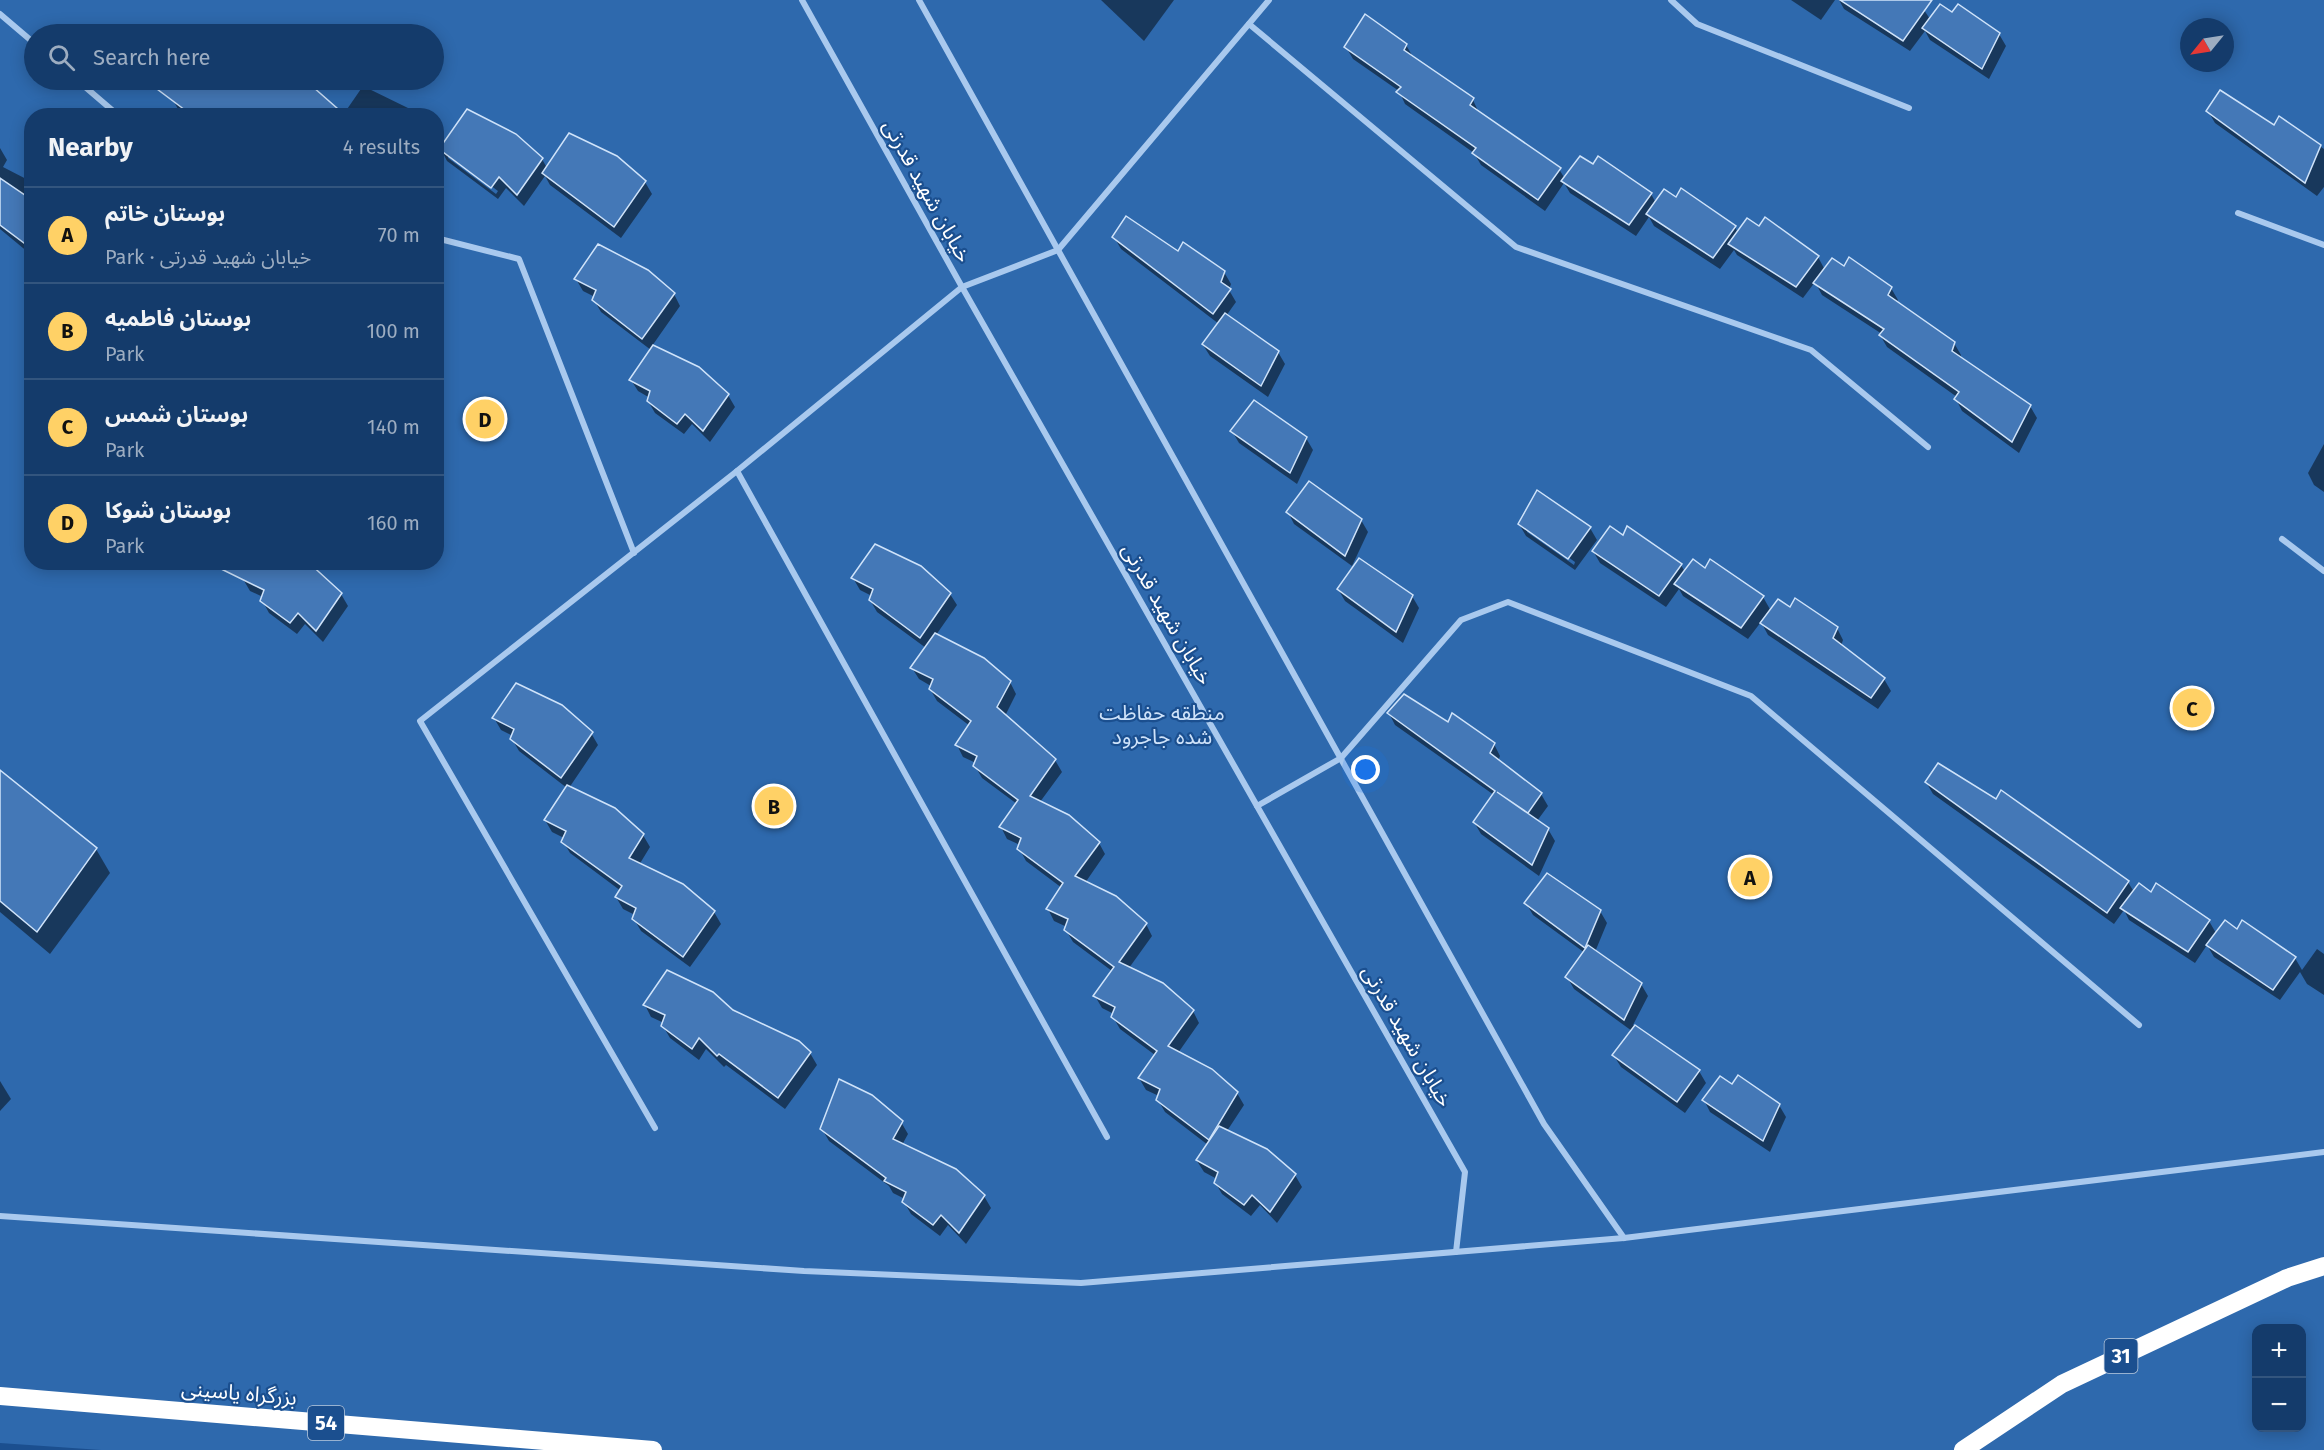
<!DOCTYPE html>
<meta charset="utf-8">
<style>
:root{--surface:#143b6b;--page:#214673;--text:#f1f3f6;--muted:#9dadc1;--line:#33557e;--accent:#ffd166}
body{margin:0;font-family:"Fira Sans","Noto Sans Arabic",sans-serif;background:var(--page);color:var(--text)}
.controls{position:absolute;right:18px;bottom:18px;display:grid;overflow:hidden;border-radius:12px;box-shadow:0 3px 15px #0003}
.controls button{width:54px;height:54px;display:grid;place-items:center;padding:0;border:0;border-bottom:2px solid var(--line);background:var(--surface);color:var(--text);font:30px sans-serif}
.compass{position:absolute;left:2180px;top:18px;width:54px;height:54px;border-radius:50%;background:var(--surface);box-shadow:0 3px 15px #0003;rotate:240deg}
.you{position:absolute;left:1366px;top:770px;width:21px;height:21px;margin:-15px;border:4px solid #fff;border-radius:50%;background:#1a73e8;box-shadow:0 0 0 9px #1a73e833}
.badge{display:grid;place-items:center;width:39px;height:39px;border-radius:50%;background:var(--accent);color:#111;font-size:20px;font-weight:700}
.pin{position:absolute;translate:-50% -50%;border:3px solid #fff;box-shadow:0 2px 6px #0006}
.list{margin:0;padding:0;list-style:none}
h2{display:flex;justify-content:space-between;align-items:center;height:78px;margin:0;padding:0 24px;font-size:26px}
h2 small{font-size:20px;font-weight:400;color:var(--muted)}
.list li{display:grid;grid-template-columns:39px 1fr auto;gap:18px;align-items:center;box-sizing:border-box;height:96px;padding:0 24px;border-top:2px solid var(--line)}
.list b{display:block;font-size:22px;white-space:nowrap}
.list p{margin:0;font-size:20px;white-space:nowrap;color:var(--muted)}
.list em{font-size:20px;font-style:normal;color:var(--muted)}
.icon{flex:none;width:33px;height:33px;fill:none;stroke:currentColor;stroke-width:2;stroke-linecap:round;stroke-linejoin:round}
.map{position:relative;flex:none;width:2324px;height:1450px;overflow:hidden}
.search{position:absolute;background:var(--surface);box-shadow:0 3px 15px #0003;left:24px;top:24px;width:420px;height:66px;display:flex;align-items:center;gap:15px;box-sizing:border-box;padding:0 21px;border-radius:33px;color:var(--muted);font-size:22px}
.panel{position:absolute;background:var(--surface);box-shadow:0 3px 15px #0003;left:24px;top:108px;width:420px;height:462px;border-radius:24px}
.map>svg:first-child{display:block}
.green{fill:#2e69ad;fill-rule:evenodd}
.shadow{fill:#0007;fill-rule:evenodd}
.building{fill:#4478b7;stroke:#cfe3fa;stroke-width:1.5}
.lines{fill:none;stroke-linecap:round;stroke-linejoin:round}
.street{stroke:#a9c9ee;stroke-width:6}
.highway{stroke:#fff;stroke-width:18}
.labels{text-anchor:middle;stroke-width:4.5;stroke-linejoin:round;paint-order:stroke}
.shield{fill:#1b4f8f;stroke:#bbcadd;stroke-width:1.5}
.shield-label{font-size:20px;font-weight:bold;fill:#fff}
.street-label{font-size:21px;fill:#fff;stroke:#1b4f8f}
.park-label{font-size:21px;fill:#cfe3fa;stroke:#1b4f8f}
</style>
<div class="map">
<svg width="2324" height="1450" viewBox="0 0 2324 1450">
<rect width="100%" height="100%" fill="#1b4f8f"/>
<path class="green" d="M0 0H2324V1450H101L0 1443ZM2189 27H2225V63H2189ZM34 34H434V80H34ZM32 116H436V562H32ZM2256 1328H2302V1428H2256Z"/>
<g class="shadow">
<path d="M1101 0H1174L1144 41Z"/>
<path d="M1791 0H1835L1821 20Z"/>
<path d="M1839 0H1911L1924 10 1930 19 1953 14 1999 34 2006 46 1989 79 1930 40 1925 31 1910 51 1844 9Z"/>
<path d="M1406 45 1413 57 1473 100 1479 113 1559 169 1565 179 1651 194 1656 203 1677 199 1735 227 1738 233 1818 257 1825 270 1845 269 1891 288 1898 300 1896 303 1954 343 1961 355 1960 358 2030 406 2037 418 2019 453 1962 411 1956 399 1957 397 1887 347 1880 335 1882 334 1822 295 1815 282 1803 298 1737 255 1734 250 1720 269 1654 226 1649 217 1636 236 1570 193 1564 183 1545 211 1481 165 1474 153 1405 104 1399 91 1353 59 1346 47Z"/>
<path d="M155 80H238L253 93 262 80H293L314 89 343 115 363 86 408 108 417 116H185L179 111 172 98 161 89Z"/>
<path d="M2208 111 2275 127 2279 118 2324 149V187L2317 196 2215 123Z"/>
<path d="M436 133 444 144 542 159 547 168 616 157 645 182 652 194 621 238 550 185 545 176 524 206 506 188 498 199 447 161 442 151 436 158ZM448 154 498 191 496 194 448 158Z"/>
<path d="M0 148 7 160 3 167 32 182V251L29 253 0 229Z"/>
<path d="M1114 237 1178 253 1224 272 1231 284 1229 290 1236 302 1226 316 1278 352 1285 364 1268 397 1210 356 1203 345 1219 324 1121 249Z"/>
<path d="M576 279 674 294 680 306 652 346 698 368 728 395 735 407 710 442 692 424 684 434 655 413 648 401 650 398 638 391 631 380 651 350 601 312 594 300 595 297 583 291Z"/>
<path d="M1232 431 1306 438 1313 450 1297 484 1239 443Z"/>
<path d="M2324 444V492L2314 485 2308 473Z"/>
<path d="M1288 512 1361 520 1368 532 1352 566 1294 524Z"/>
<path d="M1519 524 1590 528 1597 540 1575 570 1526 536ZM1527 528 1575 562 1574 565 1527 532Z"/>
<path d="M1623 537 1681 565 1685 572 1706 570 1711 561 1763 597 1771 611 1790 609 1837 628 1843 640 1841 646 1884 679 1891 691 1878 709 1768 635 1761 622 1748 639 1683 596 1679 589 1666 607 1600 563 1593 551Z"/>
<path d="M853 578 950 594 957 605 936 635 1010 682 1016 694 1005 716 1055 760 1062 772 1040 802 1099 843 1105 854 1085 883 1146 924 1152 936 1129 968 1193 1011 1199 1023 1178 1053 1237 1093 1244 1105 1227 1131 1266 1150 1295 1175 1302 1187 1277 1223 1260 1205 1251 1216 1222 1194 1215 1182 1217 1179 1204 1172 1197 1161 1208 1145 1165 1112 1158 1100 1159 1096 1146 1090 1139 1078 1155 1055 1120 1029 1113 1017 1114 1014 1102 1008 1095 996 1112 971 1073 942 1066 930 1067 927 1054 921 1048 909 1062 888 1026 861 1019 848 1020 845 1007 839 1001 827 1017 804 982 778 975 766 976 763 963 757 957 745 970 726 937 701 930 689 931 686 919 679 912 668 926 648 877 612 870 600 872 596 860 590Z"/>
<path d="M243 579 341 594 348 606 323 642 305 624 297 634 269 613 262 600 263 597 250 591Z"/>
<path d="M1338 589 1412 596 1419 608 1403 643 1345 601Z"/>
<path d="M1389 713 1448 724 1494 744 1500 756 1498 761 1541 794 1548 806 1537 821 1548 829 1555 841 1539 876 1481 834 1474 822 1494 795 1395 725Z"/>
<path d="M494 718 591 733 598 745 569 788 643 835 650 847 639 865 714 912 721 924 690 967 641 931 634 919 635 915 623 909 616 897 621 891 570 853 563 841 564 838 552 832 545 820 567 788 519 751 512 739 513 736 501 730Z"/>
<path d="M0 772 96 849 110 873 50 954 0 912Z"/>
<path d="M1926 782 1997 801 2001 793 2128 882 2134 892 2152 894 2157 885 2209 921 2216 933 2238 931 2295 958 2302 970 2317 949 2324 954V995L2307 984 2300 972 2280 1000 2214 957 2207 945 2195 963 2129 920 2124 910 2114 924 1933 794Z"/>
<path d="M1526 903 1600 911 1607 923 1595 952 1641 984 1648 996 1633 1025 1699 1071 1706 1083 1685 1113 1621 1067 1614 1056 1632 1031 1574 989 1567 977 1585 953 1533 915Z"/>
<path d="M645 1005 732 1011 810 1053 817 1065 785 1109 726 1065 724 1067 706 1049 699 1060 670 1038 663 1026 664 1023 651 1017Z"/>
<path d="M0 1081 11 1099 0 1111Z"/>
<path d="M1733 1086 1779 1105 1786 1117 1770 1152 1710 1112 1704 1100Z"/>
<path d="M901 1122 908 1134 902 1145 984 1196 991 1208 966 1244 948 1225 940 1236 911 1214 904 1202 905 1199 893 1193 889 1186 829 1141 822 1129Z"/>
</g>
<g class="building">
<path d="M1840 0H1932L1903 41Z"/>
<path d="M1940 4 1952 12 1958 4 2000 33 1982 69 1922 28Z"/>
<path d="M1365 14 1407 44 1404 50 1474 98 1470 105 1561 168 1538 200 1472 153 1476 148 1396 92 1401 87 1344 47Z"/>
<path d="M145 80H305L346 116H193Z"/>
<path d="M2220 90 2274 125 2279 116 2321 145 2305 183 2206 111Z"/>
<path d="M467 109 516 134 543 158 517 195 499 177 491 188 439 149Z"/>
<path d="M569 133 617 156 646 181 614 227 542 173Z"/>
<path d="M1580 156 1593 164 1598 156 1652 193 1629 225 1561 181Z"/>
<path d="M0 178 32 200V249L0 225Z"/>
<path d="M1681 188 1736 226 1713 258 1646 214 1664 189 1676 197Z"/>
<path d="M1126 216 1178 251 1183 242 1225 271 1221 282 1231 289 1213 314 1112 237Z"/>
<path d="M1765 217 1819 256 1796 287 1728 244 1747 218 1759 226Z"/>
<path d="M598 244 648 270 675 293 642 339 592 300 596 290 574 279Z"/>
<path d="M1849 257 1892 287 1888 295 1955 342 1952 351 2031 405 2012 442 1954 399 1959 392 1879 335 1884 329 1813 283 1832 258 1844 266Z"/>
<path d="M1225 313 1279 351 1261 386 1202 344Z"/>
<path d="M653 345 699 367 729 394 703 431 685 414 677 424 647 401 650 391 629 380Z"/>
<path d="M1254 400 1307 437 1290 473 1230 431Z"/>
<path d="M1309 481 1362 519 1345 556 1286 512Z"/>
<path d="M1537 490 1591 527 1568 559 1518 524Z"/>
<path d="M1610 526 1623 535 1627 526 1682 564 1659 596 1592 551Z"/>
<path d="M875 544 921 566 951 593 920 638 869 600 873 589 851 578Z"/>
<path d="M1359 558 1413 595 1396 632 1337 589Z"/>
<path d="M1693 559 1705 568 1710 559 1764 596 1741 628 1674 584Z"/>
<path d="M207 562H308L342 593 316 631 298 613 290 623 260 601 264 590Z"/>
<path d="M1795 598 1838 627 1833 638 1885 678 1871 698 1760 623 1778 599 1790 607Z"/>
<path d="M935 633 984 658 1011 681 997 707 1056 759 1030 796 1069 815 1100 842 1075 876 1116 896 1147 923 1119 962 1163 983 1194 1010 1168 1046 1212 1069 1238 1092 1209 1140 1156 1100 1160 1089 1138 1078 1157 1051 1111 1017 1115 1007 1093 996 1114 967 1064 930 1068 919 1046 909 1063 883 1017 849 1021 838 999 827 1018 800 973 766 977 756 955 745 971 721 929 689 933 679 910 668Z"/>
<path d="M516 683 562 705 593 732 561 778 510 739 514 729 492 718Z"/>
<path d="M1404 694 1448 722 1452 713 1495 743 1490 753 1542 793 1528 813 1497 792 1549 828 1532 865 1473 822 1495 791 1387 713Z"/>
<path d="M1938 763 1996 799 2001 790 2129 881 2107 913 1925 782Z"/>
<path d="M0 770 97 848 37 932 0 901Z"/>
<path d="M567 785 615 808 644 834 629 858 683 884 715 911 683 957 632 919 636 908 615 897 622 886 561 842 566 831 544 820Z"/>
<path d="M1547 873 1601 910 1585 948 1524 903Z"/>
<path d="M2139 883 2151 892 2156 883 2210 920 2188 952 2120 908Z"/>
<path d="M2225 920 2237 929 2242 920 2296 957 2273 990 2206 945Z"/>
<path d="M1588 945 1642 983 1624 1020 1565 977Z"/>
<path d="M667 970 713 992 733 1010 799 1041 811 1052 778 1098 719 1054 717 1056 699 1038 692 1049 661 1026 665 1015 643 1005Z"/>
<path d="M1635 1025 1700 1070 1677 1102 1612 1055Z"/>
<path d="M1738 1075 1780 1104 1763 1141 1702 1100 1720 1076 1732 1084Z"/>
<path d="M839 1079 872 1095 903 1121 893 1139 956 1169 985 1195 959 1233 941 1215 933 1225 902 1202 906 1192 884 1181 886 1178 820 1129Z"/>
<path d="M1219 1126 1267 1149 1296 1174 1270 1212 1252 1195 1244 1205 1214 1183 1218 1172 1196 1160Z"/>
</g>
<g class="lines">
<g class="street">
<path d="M802 0 962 287 1465 1172 1456 1252"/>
<path d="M919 0 1544 1124 1624 1238"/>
<path d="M1671 0 1697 24 1909 108"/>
<path d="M0 14 34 43"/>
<path d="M1249 24 1516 247 1811 350 1928 447"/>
<path d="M77 80 119 116"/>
<path d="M2238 213 2324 245"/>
<path d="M436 238 519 259 634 553"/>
<path d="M737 471 1107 1137"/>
<path d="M2282 539 2324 571"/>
<path d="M1257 806 1341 758 1461 620 1508 602 1751 696 2139 1025"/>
<path d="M655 1128 420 721 737 471 962 287 1058 250 1269 0"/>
<path d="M0 1216 804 1271 1081 1283 1624 1238 2324 1152"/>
</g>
<g class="highway">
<path d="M0 1396 653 1450"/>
<path d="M1963 1450 2062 1384 2287 1278 2324 1266"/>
</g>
</g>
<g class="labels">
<g class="shield">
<rect x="2104.5" y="1339" width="33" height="34" rx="4.5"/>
<rect x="308" y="1406" width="36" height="34" rx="4.5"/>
</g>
<g class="shield-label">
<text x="2121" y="1363">31</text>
<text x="326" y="1430">54</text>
</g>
<g class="street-label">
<text transform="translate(927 191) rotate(61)" y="7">خیابان شهید قدرتی</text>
<text transform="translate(1167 614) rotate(60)" y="7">خیابان شهید قدرتی</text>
<text transform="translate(1407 1036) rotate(60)" y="7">خیابان شهید قدرتی</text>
<text transform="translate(239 1393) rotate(5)" y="7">بزرگراه یاسینی</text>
</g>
<g class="park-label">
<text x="1162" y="720">منطقه حفاظت<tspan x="1162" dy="24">شده جاجرود</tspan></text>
</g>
</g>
</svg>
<div class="controls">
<button>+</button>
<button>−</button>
</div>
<svg class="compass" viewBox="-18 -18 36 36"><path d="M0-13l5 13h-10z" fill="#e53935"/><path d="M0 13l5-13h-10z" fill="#9dadc1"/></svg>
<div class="you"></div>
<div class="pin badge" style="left:1750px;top:877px">A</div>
<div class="pin badge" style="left:774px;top:806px">B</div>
<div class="pin badge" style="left:2192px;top:708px">C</div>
<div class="pin badge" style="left:485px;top:419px">D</div>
<div class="search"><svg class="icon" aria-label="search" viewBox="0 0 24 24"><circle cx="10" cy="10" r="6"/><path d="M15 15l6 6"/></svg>Search here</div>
<section class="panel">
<h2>Nearby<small>4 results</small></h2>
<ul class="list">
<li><span class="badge">A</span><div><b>بوستان خاتم</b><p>Park · خیابان شهید قدرتی</p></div><em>70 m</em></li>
<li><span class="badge">B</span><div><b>بوستان فاطمیه</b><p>Park</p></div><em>100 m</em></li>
<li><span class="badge">C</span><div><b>بوستان شمس</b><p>Park</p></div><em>140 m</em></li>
<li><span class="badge">D</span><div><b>بوستان شوکا</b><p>Park</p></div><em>160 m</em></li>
</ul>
</section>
</div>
